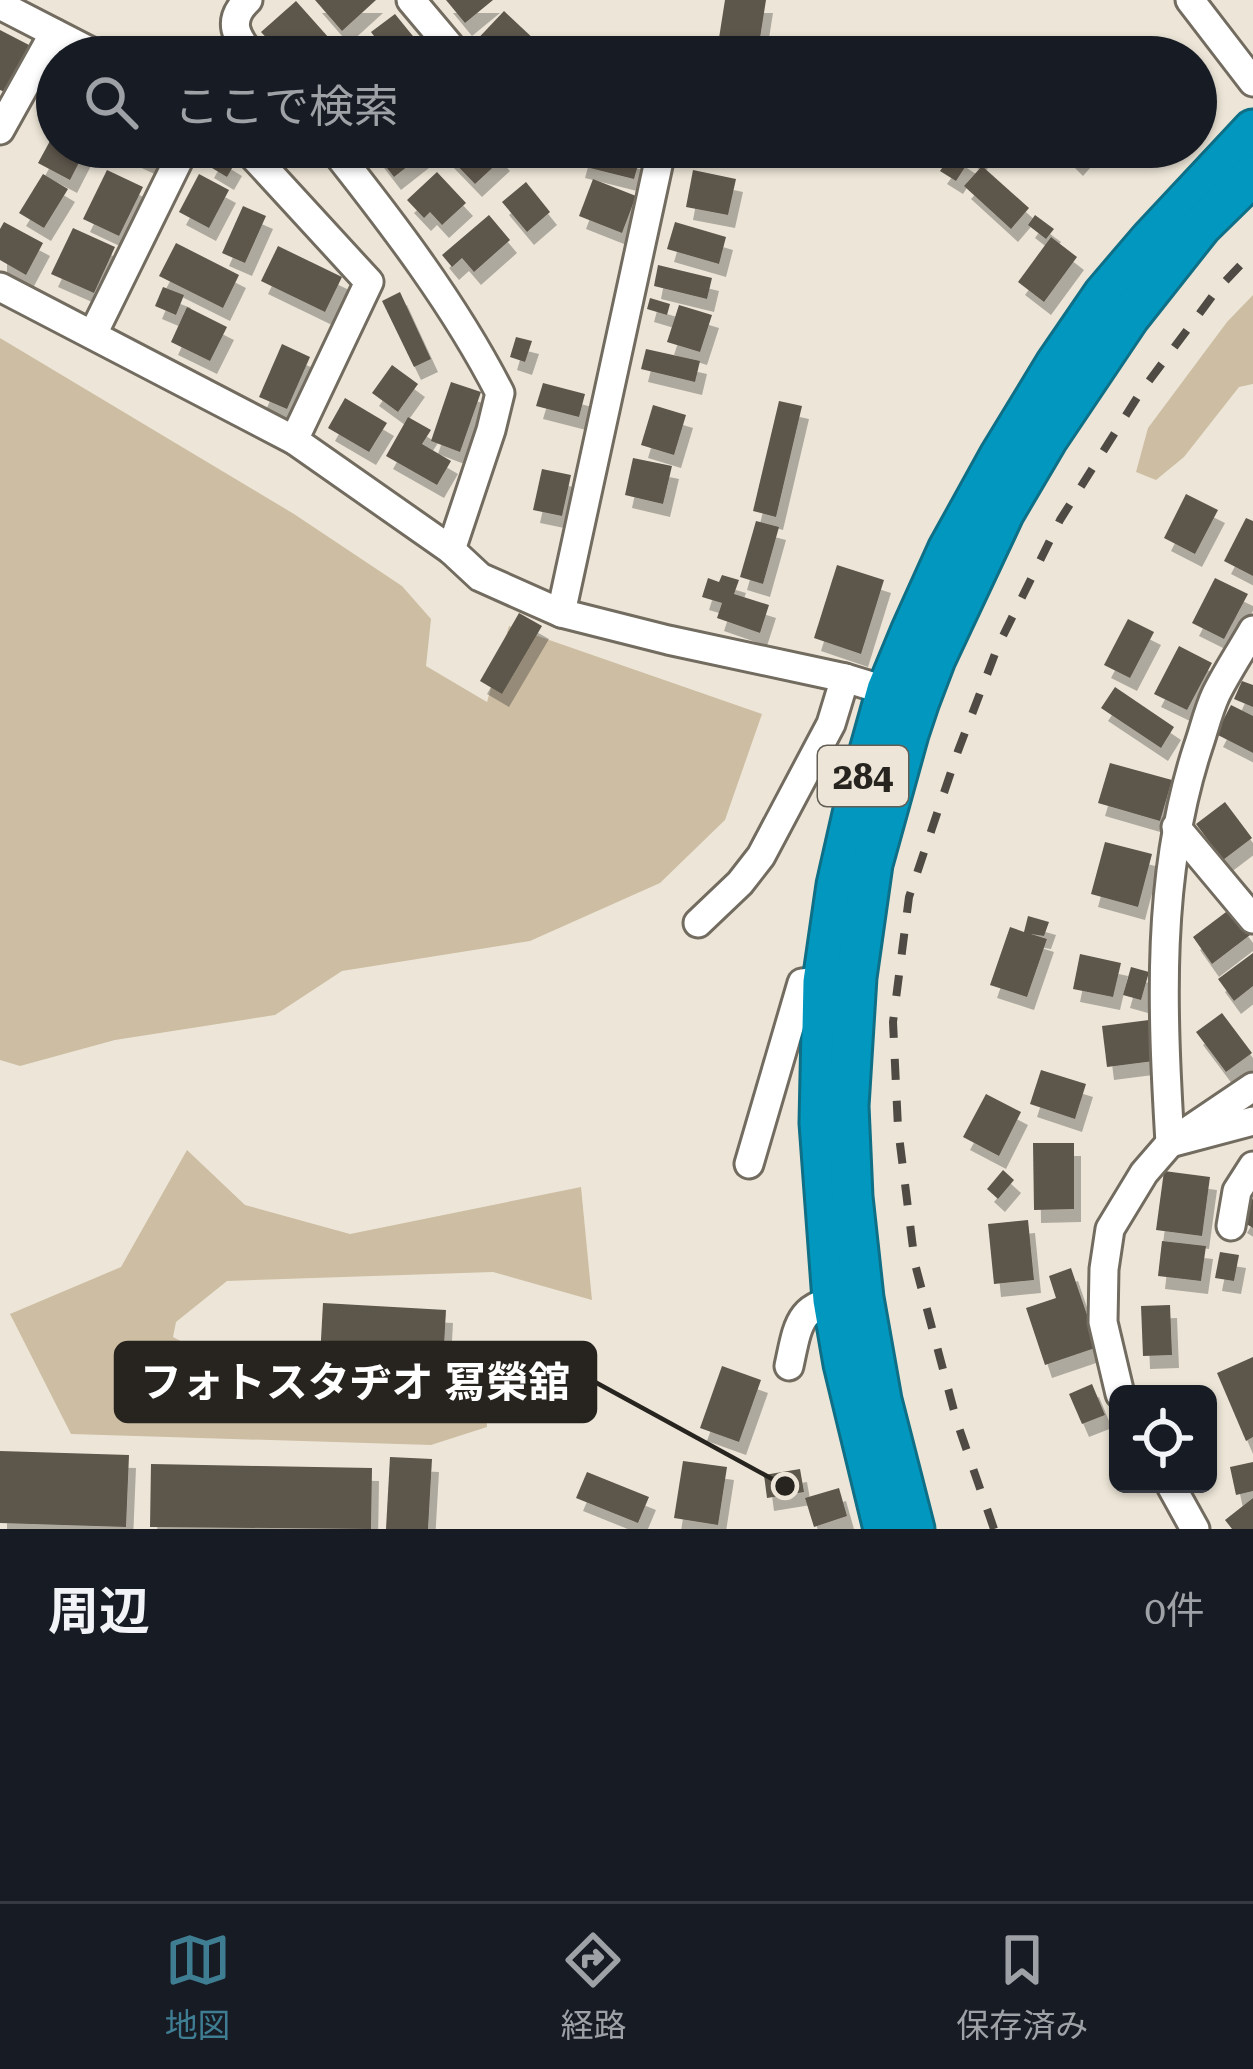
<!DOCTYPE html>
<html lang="ja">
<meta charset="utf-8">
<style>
:root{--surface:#171b24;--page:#20242c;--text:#f1f3f6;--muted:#9ea1a6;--line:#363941;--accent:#3f7d93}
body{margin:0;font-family:"Roboto Serif","Noto Sans JP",serif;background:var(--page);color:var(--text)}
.controls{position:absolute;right:36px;bottom:36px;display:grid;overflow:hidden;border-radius:18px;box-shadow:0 3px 9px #0004}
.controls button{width:108px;height:108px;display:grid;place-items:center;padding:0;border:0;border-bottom:3px solid var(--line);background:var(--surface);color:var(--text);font:60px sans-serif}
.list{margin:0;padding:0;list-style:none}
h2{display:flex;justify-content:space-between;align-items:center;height:156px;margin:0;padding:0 48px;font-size:51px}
h2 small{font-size:39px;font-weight:400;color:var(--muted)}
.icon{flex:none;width:66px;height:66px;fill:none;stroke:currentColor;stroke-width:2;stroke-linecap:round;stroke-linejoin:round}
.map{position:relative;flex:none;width:1253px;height:1529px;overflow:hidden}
.search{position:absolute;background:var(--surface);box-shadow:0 3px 9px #0004;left:36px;right:36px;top:36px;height:132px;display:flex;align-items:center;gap:30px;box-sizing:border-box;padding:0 42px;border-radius:66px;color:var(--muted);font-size:45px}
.sheet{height:372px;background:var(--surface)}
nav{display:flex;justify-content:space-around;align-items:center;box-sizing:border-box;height:168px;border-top:3px solid var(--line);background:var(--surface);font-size:33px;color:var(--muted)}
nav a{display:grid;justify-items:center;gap:6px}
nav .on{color:var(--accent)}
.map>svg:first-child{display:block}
.green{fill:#cdbea3}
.building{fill:#5d564b;filter:url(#shadow)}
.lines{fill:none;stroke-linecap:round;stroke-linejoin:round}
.minor-casing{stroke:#726b5f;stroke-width:33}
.highway-casing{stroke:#0e6f86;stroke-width:45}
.minor{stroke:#fff;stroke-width:27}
.highway{stroke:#0197be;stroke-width:39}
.rail{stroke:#4f4b44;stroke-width:8;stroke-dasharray:21 21;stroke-linecap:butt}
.labels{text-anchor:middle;stroke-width:12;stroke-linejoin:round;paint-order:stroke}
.shield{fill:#ede6d8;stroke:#625e56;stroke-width:3}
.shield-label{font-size:36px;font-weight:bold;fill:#27241f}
.leader{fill:none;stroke:#27241f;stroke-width:4.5}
.callout-dot{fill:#27241f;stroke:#ede6d8;stroke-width:4.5}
.callout{fill:#27241f;stroke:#27241f;stroke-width:4.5}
.callout-label{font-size:42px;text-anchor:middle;font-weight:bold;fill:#fff}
</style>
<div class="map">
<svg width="1253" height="1529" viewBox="0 0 1253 1529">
<defs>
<filter id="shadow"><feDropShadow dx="7" dy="13" stdDeviation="0" flood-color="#0004"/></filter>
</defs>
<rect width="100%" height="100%" fill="#ede6d8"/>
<g class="green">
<path d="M1253 295V384L1239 387 1184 457 1156 480 1136 472 1148 428 1227 322Z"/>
<path d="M0 338 294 514 402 586 431 619 426 666 487 702 509 626 762 714 725 820 660 883 530 941 342 971 275 1015 115 1040 20 1066 0 1060Z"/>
<path d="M187 1150 245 1205 350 1234 581 1187 592 1300 493 1272 227 1281 176 1322 173 1337 284 1396 425 1398 484 1369 487 1427 431 1445 71 1434 10 1314 121 1267Z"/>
</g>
<g class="building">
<path d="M315 0H376L342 31Z"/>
<path d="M446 0H493L465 23Z"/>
<path d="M725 0H766L757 57H716Z"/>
<path d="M296 1 329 38 309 57H284L261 32Z"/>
<path d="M504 11 537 42 523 57H481L470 47Z"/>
<path d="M395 14 430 57H390L371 32Z"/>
<path d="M0 30 29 45 5 92 0 90Z"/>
<path d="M57 73V100L46 94Z"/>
<path d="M57 128V147H87L70 180 38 163Z"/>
<path d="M128 147H164L156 165 126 151Z"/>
<path d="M380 147H416L422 155 394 177 374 151Z"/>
<path d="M451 147H493L503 158 475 184 445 153Z"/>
<path d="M583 147H598L640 158 634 179 578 165Z"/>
<path d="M960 147H987L977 160Z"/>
<path d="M1060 147H1090L1076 163Z"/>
<path d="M215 151 235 163 227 177 207 165Z"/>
<path d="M954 151 969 161 956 181 940 171Z"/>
<path d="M982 166 1029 208 1011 229 964 186Z"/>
<path d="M107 170 143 187 119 236 83 219Z"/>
<path d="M693 170 736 179 728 215 686 207Z"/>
<path d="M437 172 466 203 442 225 430 212 424 218 407 200Z"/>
<path d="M43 174 68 189 44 228 19 213Z"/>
<path d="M199 174 229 190 209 228 179 212Z"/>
<path d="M593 179 636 196 622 233 579 216Z"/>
<path d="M526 182 550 212 527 232 502 202Z"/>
<path d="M243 206 266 216 245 263 222 253Z"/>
<path d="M489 215 510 240 474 272 462 258 452 267 442 255Z"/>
<path d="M1035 215 1054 229 1046 239 1028 225Z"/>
<path d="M4 222 43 243 26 275 0 260V229Z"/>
<path d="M675 222 726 237 719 264 667 249Z"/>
<path d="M73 228 115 247 94 293 51 274Z"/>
<path d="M1051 237 1077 257 1044 302 1018 282Z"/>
<path d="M176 243 239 275 223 308 159 276Z"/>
<path d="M278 246 342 277 325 312 261 281Z"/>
<path d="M658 265 712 278 707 299 654 286Z"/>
<path d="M163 287 184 295 176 315 155 306Z"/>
<path d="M400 292 431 359 414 367 382 301Z"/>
<path d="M650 298 670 304 667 315 647 309Z"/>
<path d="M679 305 712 315 700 352 667 342Z"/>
<path d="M187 307 227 327 210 361 171 342Z"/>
<path d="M516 337 532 341 525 362 510 357Z"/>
<path d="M282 344 310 357 287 409 259 397Z"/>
<path d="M646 349 700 361 695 382 641 369Z"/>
<path d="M392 365 418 384 398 412 372 393Z"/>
<path d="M451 382 481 392 460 452 431 441Z"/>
<path d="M543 383 585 394 579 417 536 406Z"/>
<path d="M345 398 387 423 369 452 328 428Z"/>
<path d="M779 401 802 406 776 517 753 511Z"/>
<path d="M653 405 686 415 674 455 641 445Z"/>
<path d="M408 417 431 430 422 444 451 461 437 485 386 456Z"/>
<path d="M633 458 672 466 663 504 625 495Z"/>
<path d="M542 469 571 475 562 516 533 510Z"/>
<path d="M1186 494 1218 510 1195 554 1164 538Z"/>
<path d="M1246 518 1253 521V576L1224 561Z"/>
<path d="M756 521 779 527 763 584 740 577Z"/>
<path d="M837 565 884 580 861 654 814 638Z"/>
<path d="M722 575 739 580 734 594 769 605 760 633 717 618 722 603 702 597 708 578 719 582Z"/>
<path d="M1215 578 1248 594 1224 639 1192 623Z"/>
<path d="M519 613 542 626 502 694 480 681Z"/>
<path d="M1128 619 1154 632 1130 678 1104 665Z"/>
<path d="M1179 646 1212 663 1187 710 1154 694Z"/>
<path d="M1242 681 1253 685V707L1234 699Z"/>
<path d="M1115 687 1174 727 1161 748 1101 708Z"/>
<path d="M1231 705 1253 716V753L1216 734Z"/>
<path d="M1110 763 1172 780 1160 821 1098 803Z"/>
<path d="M1225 802 1252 838 1223 860 1196 824Z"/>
<path d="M1105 842 1152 854 1138 907 1091 894Z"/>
<path d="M1230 909 1250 935 1212 964 1193 937Z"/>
<path d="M1028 916 1049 922 1044 936 1031 934 1047 939 1027 997 990 985 1010 927 1024 932Z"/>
<path d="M1253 953V986L1234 1001 1218 979Z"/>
<path d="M1080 954 1121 963 1113 997 1073 989Z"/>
<path d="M1131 967 1149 972 1141 1000 1123 995Z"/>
<path d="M1222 1013 1252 1053 1226 1072 1196 1032Z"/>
<path d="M1149 1020 1154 1061 1107 1067 1102 1026Z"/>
<path d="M1041 1070 1086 1084 1075 1119 1030 1104Z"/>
<path d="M986 1094 1021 1112 999 1156 963 1137Z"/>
<path d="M1033 1143H1074V1209L1034 1210Z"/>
<path d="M1003 1170 1014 1180 998 1199 987 1189Z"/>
<path d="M1164 1171 1210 1177 1202 1236 1156 1230Z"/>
<path d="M1253 1198V1228L1240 1220Z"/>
<path d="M1028 1220 1034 1280 994 1284 988 1224Z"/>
<path d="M1162 1241 1206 1246 1201 1281 1158 1276Z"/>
<path d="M1220 1252 1239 1255 1234 1281 1215 1278Z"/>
<path d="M1071 1268 1098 1347 1045 1365 1026 1308 1056 1298 1049 1276Z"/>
<path d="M323 1303 446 1310 442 1382 319 1376Z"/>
<path d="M1170 1305 1172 1355 1143 1356 1141 1306Z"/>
<path d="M1253 1357V1437L1246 1441 1217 1373Z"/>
<path d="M722 1366 761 1380 739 1442 700 1428Z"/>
<path d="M1092 1384 1105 1415 1082 1424 1069 1394Z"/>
<path d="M0 1451 129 1455 126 1527 0 1523Z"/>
<path d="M390 1457 432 1459 428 1529H386Z"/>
<path d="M683 1461 727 1467 718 1525 674 1518Z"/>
<path d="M1253 1462V1491L1236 1495 1230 1467Z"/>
<path d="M151 1464 372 1468 371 1529 150 1527Z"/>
<path d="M800 1469 804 1492 767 1498 764 1475Z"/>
<path d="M587 1472 649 1497 638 1523 576 1498Z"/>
<path d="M839 1488 847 1516 814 1527 805 1498Z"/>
<path d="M1253 1498V1529H1232L1225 1520Z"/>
</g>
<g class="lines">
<g class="minor-casing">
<g id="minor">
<path d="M248 0C226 21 236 37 253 57"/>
<path d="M411 0 459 57"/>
<path d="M1190 0 1253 82"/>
<path d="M0 5 101 57"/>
<path d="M0 130 54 33"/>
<path d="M245 147 369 282 294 440"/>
<path d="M332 147C393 224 455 305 500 393L491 430 451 550"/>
<path d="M0 287 294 440 451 550 480 577 561 613 668 640 845 678 904 696"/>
<path d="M93 334 185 147"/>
<path d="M561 613 662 147"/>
<path d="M1253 630C1241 651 1227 672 1216 694 1208 711 1204 730 1198 747 1156 875 1162 1009 1170 1143L1253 1121"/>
<path d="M1176 827 1253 919"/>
<path d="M698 923 740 883 761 856 831 724 845 678"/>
<path d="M749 1164 802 983 840 979"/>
<path d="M1231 1226 1237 1191 1253 1166"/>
<path d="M789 1366C798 1325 798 1303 847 1299"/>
<path d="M1120 1394 1103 1322 1104 1269 1110 1229 1144 1173 1170 1143 1253 1087"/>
<path d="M1170 1484 1195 1529"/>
</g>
</g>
<g class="highway-casing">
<g id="highway">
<path d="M884 1529 844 1364 833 1300 820 1123 823 982 837 885 856 801 887 690 911 632 948 550 1000 456 1056 364 1104 294 1151 239 1253 130"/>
<path d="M914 1529 881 1400 863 1298 852 1197 848 1106 856 977 872 864 908 734 919 701 935 659 1004 512 1047 439 1129 317 1201 226 1253 175"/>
</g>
</g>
<use href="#minor" class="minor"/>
<use href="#highway" class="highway"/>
<path class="rail" d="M994 1529 957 1422 915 1264 898 1128 893 1022 909 897 958 751 998 646 1060 520 1140 393 1217 290 1253 252"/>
</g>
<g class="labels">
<rect class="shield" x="818" y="746" width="90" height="60" rx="9"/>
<g class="shield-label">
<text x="863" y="789">284</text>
</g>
</g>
<path class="leader" d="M785 1486L595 1382"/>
<circle class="callout-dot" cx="785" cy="1486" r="12"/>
<rect class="callout" x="116" y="1343" width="479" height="78" rx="12"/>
<g class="callout-label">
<text x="355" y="1397">フォトスタヂオ 冩榮舘</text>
</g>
</svg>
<div class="controls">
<button><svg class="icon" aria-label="locate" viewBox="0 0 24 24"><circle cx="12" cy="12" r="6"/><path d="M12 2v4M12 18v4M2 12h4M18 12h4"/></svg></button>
</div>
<div class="search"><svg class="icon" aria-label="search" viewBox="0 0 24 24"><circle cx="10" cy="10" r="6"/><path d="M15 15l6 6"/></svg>ここで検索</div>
</div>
<section class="sheet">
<h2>周辺<small>0件</small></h2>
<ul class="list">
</ul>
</section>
<nav>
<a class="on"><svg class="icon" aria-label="map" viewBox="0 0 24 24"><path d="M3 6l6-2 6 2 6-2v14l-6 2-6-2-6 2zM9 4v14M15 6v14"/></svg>地図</a>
<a><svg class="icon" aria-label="directions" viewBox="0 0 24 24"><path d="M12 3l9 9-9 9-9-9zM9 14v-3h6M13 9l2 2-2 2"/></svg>経路</a>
<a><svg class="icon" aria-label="saved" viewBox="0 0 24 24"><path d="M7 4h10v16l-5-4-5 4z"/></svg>保存済み</a>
</nav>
